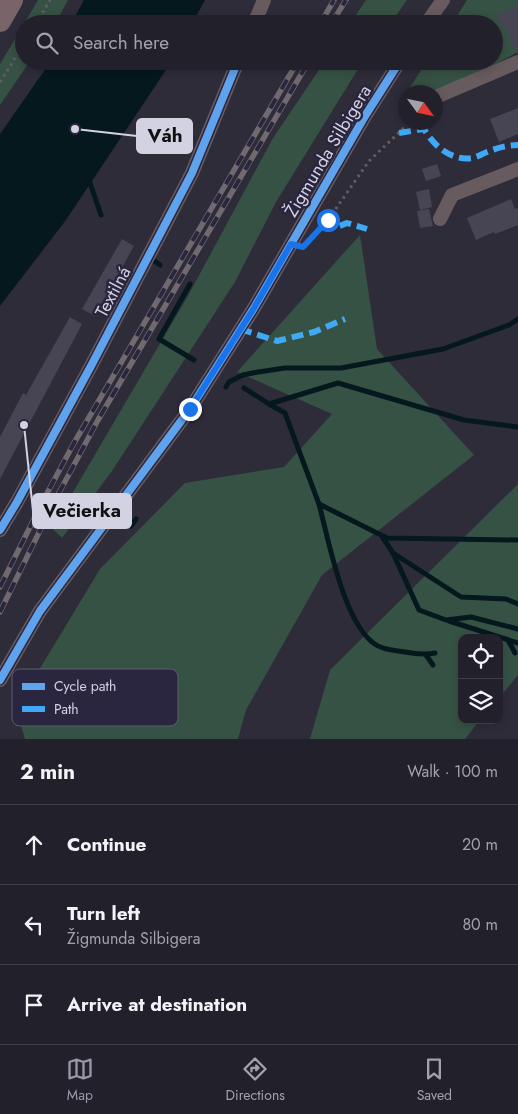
<!DOCTYPE html>
<meta charset="utf-8">
<style>
:root{--surface:#22212b;--page:#2a2933;--text:#f1f3f6;--muted:#a2a3a9;--line:#3f3e47;--accent:#9998a8}
body{margin:0;font-family:Jost,sans-serif;background:var(--page);color:var(--text)}
.controls{position:absolute;right:15px;bottom:15px;display:grid;overflow:hidden;border-radius:10px;box-shadow:0 2px 8px #0003}
.controls button{width:45px;height:45px;display:grid;place-items:center;padding:0;border:0;border-bottom:1px solid var(--line);background:var(--surface);color:var(--text);font:25px sans-serif}
.compass{position:absolute;left:398px;top:85px;width:45px;height:45px;border-radius:50%;background:var(--surface);box-shadow:0 2px 8px #0003;rotate:123deg}
.stop{position:absolute;width:15px;height:15px;margin:-11px;border:4px solid #1a73e8;border-radius:50%;background:#fff}
.stop.end{background:#1a73e8;border-color:#fff;box-shadow:0 1px 5px #0008}
.list{margin:0;padding:0;list-style:none}
h2{display:flex;justify-content:space-between;align-items:center;height:65px;margin:0;padding:0 20px;font-size:21px}
h2 small{font-size:16px;font-weight:400;color:var(--muted)}
.list li{display:grid;grid-template-columns:32px 1fr auto;gap:15px;align-items:center;box-sizing:border-box;height:80px;padding:0 20px;border-top:1px solid var(--line)}
.list b{display:block;font-size:19px;white-space:nowrap}
.list p{margin:0;font-size:16px;white-space:nowrap;color:var(--muted)}
.list em{font-size:16px;font-style:normal;color:var(--muted)}
.icon{flex:none;width:28px;height:28px;fill:none;stroke:currentColor;stroke-width:2;stroke-linecap:round;stroke-linejoin:round}
.map{position:relative;flex:none;width:518px;height:739px;overflow:hidden}
.search{position:absolute;background:var(--surface);box-shadow:0 2px 8px #0003;left:15px;right:15px;top:15px;height:55px;display:flex;align-items:center;gap:12px;box-sizing:border-box;padding:0 18px;border-radius:28px;color:var(--muted);font-size:19px}
.sheet{height:305px;background:var(--surface)}
nav{display:flex;justify-content:space-around;align-items:center;box-sizing:border-box;height:70px;border-top:1px solid var(--line);background:var(--surface);font-size:14px;color:var(--muted)}
nav a{display:grid;justify-items:center;gap:2px}
nav .on{color:var(--accent)}
.map>svg:first-child{display:block}
.green{fill:#365244}
.water{fill:#05181d}
.lines{fill:none;stroke-linecap:round;stroke-linejoin:round}
.stream{stroke:#05181d;stroke-width:5}
.building{fill:#474554}
.path{stroke:#665c64;stroke-width:3;stroke-dasharray:2.5 4;stroke-linecap:butt}
.street{stroke:#685b5f;stroke-width:14}
.primary{stroke:#786469;stroke-width:22}
.rail-casing{stroke:#71696f;stroke-width:5.5}
.rail{stroke:#2a263f;stroke-width:4;stroke-dasharray:11;stroke-linecap:butt}
.quiet{stroke:#3fa9f5;stroke-width:6;stroke-dasharray:12 6;stroke-linecap:butt}
.cycleway-casing{stroke:#2a263f;stroke-width:11}
.cycleway{stroke:#60a3ed;stroke-width:8}
.route{stroke:#1a73e8;stroke-width:6}
.labels{text-anchor:middle;stroke-width:5;stroke-linejoin:round;paint-order:stroke}
.street-label{font-size:18px;fill:#d3d2e3;stroke:#2a263f}
.key{fill:#2a263f;stroke:#5d5a70;stroke-width:1}
.key-label{font-size:14px;fill:#d3d2e3}
.leader{fill:none;stroke:#d3d2e3;stroke-width:2}
.callout-dot{fill:#d3d2e3;stroke:#2a263f;stroke-width:2}
.callout{fill:#d3d2e3;stroke:#d3d2e3;stroke-width:2}
.callout-label{font-size:19px;text-anchor:middle;font-weight:bold;fill:#111}
</style>
<div class="map">
<svg width="518" height="739" viewBox="0 0 518 739">
<rect width="100%" height="100%" fill="#2e2c39"/>
<g class="green">
<path d="M38 0H68L55 24H24Z"/>
<path d="M366 0H407L390 24H350Z"/>
<path d="M467 0H518V52L436 95V92H407L427 61H494V24H452Z"/>
<path d="M24 24V61H30L0 105V64Z"/>
<path d="M325 61H363L276 202 235 282 112 471 62 538 52 528 189 294 273 138Z"/>
<path d="M360 235 377 349 474 455 322 575 246 710 238 739H25L16 708 100 569 185 483 284 467 332 414 237 372Z"/>
<path d="M518 484V675L499 698V638H462V720H480L465 739H310L330 670Z"/>
</g>
<g class="water">
<path d="M84 0H205L192 24H71Z"/>
<path d="M51 61H172L66 220 0 306V134Z"/>
</g>
<g class="lines">
<g class="stream">
<path d="M89 180 101 215"/>
<path d="M153 260 160 265"/>
<path d="M190 284 159 339 194 360"/>
<path d="M226 387 229 382 243 375 258 372 285 368H341L443 349 509 325 518 319"/>
<path d="M244 388 269 404 338 383 464 420 518 427"/>
<path d="M269 404 285 413 319 504 387 538 518 540"/>
<path d="M319 504C329 542 343 618 372 642 381 650 394 650 405 652 416 654 424 655 435 653"/>
<path d="M131 526 136 519"/>
<path d="M383 538 393 553 461 597 506 599 518 604"/>
<path d="M393 553 419 610 446 620 471 617 518 629"/>
<path d="M449 621 518 643"/>
<path d="M508 640 515 653"/>
<path d="M426 655 433 665"/>
</g>
</g>
<g class="building">
<path d="M518 6V53L517 54 505 26 502 28 497 15Z"/>
<path d="M518 108V134L499 142 490 119Z"/>
<path d="M437 164 441 176 426 181 422 169Z"/>
<path d="M429 189 432 207 420 210 416 192Z"/>
<path d="M511 199 515 209 518 208V225L495 234 494 232 476 240 467 218Z"/>
<path d="M429 209 433 226 420 228 417 211Z"/>
<path d="M122 239 134 246 95 316 82 309Z"/>
<path d="M70 317 82 324 0 479V437L23 393 26 395Z"/>
</g>
<g class="lines">
<g class="path">
<path d="M36 24 50 0"/>
<path d="M0 82 24 44"/>
<path d="M315 234 328 220 369 161 410 122"/>
</g>
<g class="street">
<path d="M254 24 264 0"/>
<path d="M426 24 443 0"/>
<path d="M438 96 518 62"/>
<path d="M440 219 452 195 518 169"/>
<path d="M0 530 17 502 91 366 192 173 238 61"/>
<path d="M0 680 40 611 190 409 254 308 365 116 400 61"/>
</g>
<path class="primary" d="M0 21 12 0"/>
<g class="rail-casing">
<g id="rail">
<path d="M320 24 334 0"/>
<path d="M331 24 346 0"/>
<path d="M0 587 44 499 74 443 298 61"/>
<path d="M0 612 53 504 98 420 309 61"/>
</g>
</g>
<use href="#rail" class="rail"/>
<g class="quiet">
<path d="M436 101 438 96"/>
<path d="M427 122 424 129C434 146 451 161 472 158 477 157 482 154 487 152 497 148 507 145 518 145"/>
<path d="M399 133 424 129"/>
<path d="M322 226 337 227 347 223 367 229"/>
<path d="M240 329 277 341 314 332 345 319"/>
</g>
<g class="cycleway-casing">
<g id="cycleway">
<path d="M0 530 17 502 91 366 192 173 238 61"/>
<path d="M0 680 40 611 190 409 254 308 365 116 400 61"/>
</g>
</g>
<use href="#cycleway" class="cycleway"/>
</g>
<g class="lines">
<path class="route" d="M190 409 254 308 291 244 303 247 328 220"/>
</g>
<g class="labels">
<g class="street-label">
<text transform="translate(328 151) rotate(-59)" y="6">Žigmunda Silbigera</text>
<text transform="translate(113 292) rotate(-62)" y="6">Textilná</text>
</g>
</g>
<rect x="12" y="669" width="166" height="57" rx="8" class="key"/>
<rect x="22" y="683" width="23" height="7" fill="#60a3ed"/>
<rect x="22" y="706" width="23" height="6" fill="#3fa9f5"/>
<g class="key-label">
<text x="54" y="691">Cycle path</text>
<text x="54" y="714">Path</text>
</g>
<path class="leader" d="M75 129L137 136M24 425L33 511"/>
<g class="callout-dot">
<circle cx="75" cy="129" r="5"/>
<circle cx="24" cy="425" r="5"/>
</g>
<g class="callout">
<rect x="137" y="119" width="55" height="34" rx="5"/>
<rect x="33" y="494" width="98" height="34" rx="5"/>
</g>
<g class="callout-label">
<text x="165" y="142">Váh</text>
<text x="82" y="517">Večierka</text>
</g>
</svg>
<div class="controls">
<button><svg class="icon" aria-label="locate" viewBox="0 0 24 24"><circle cx="12" cy="12" r="6"/><path d="M12 2v4M12 18v4M2 12h4M18 12h4"/></svg></button>
<button><svg class="icon" aria-label="layers" viewBox="0 0 24 24"><path d="M12 4l9 5-9 5-9-5zM3 14l9 5 9-5"/></svg></button>
</div>
<svg class="compass" viewBox="-18 -18 36 36"><path d="M0-13l5 13h-10z" fill="#e53935"/><path d="M0 13l5-13h-10z" fill="#a2a3a9"/></svg>
<div class="stop" style="left:328px;top:220px"></div>
<div class="stop end" style="left:190px;top:409px"></div>
<div class="search"><svg class="icon" aria-label="search" viewBox="0 0 24 24"><circle cx="10" cy="10" r="6"/><path d="M15 15l6 6"/></svg>Search here</div>
</div>
<section class="sheet">
<h2>2 min<small>Walk · 100 m</small></h2>
<ul class="list">
<li><svg class="icon" aria-label="ahead" viewBox="0 0 24 24"><path d="M12 20V5M6 11l6-6 6 6"/></svg><div><b>Continue</b></div><em>20 m</em></li>
<li><svg class="icon" aria-label="left" viewBox="0 0 24 24"><path d="M17 20v-9H6M10 6l-5 5 5 5"/></svg><div><b>Turn left</b><p>Žigmunda Silbigera</p></div><em>80 m</em></li>
<li><svg class="icon" aria-label="arrive" viewBox="0 0 24 24"><path d="M6 21V4h12l-3 4 3 4H6"/></svg><div><b>Arrive at destination</b></div></li>
</ul>
</section>
<nav>
<a class="on"><svg class="icon" aria-label="map" viewBox="0 0 24 24"><path d="M3 6l6-2 6 2 6-2v14l-6 2-6-2-6 2zM9 4v14M15 6v14"/></svg>Map</a>
<a><svg class="icon" aria-label="directions" viewBox="0 0 24 24"><path d="M12 3l9 9-9 9-9-9zM9 14v-3h6M13 9l2 2-2 2"/></svg>Directions</a>
<a><svg class="icon" aria-label="saved" viewBox="0 0 24 24"><path d="M7 4h10v16l-5-4-5 4z"/></svg>Saved</a>
</nav>
